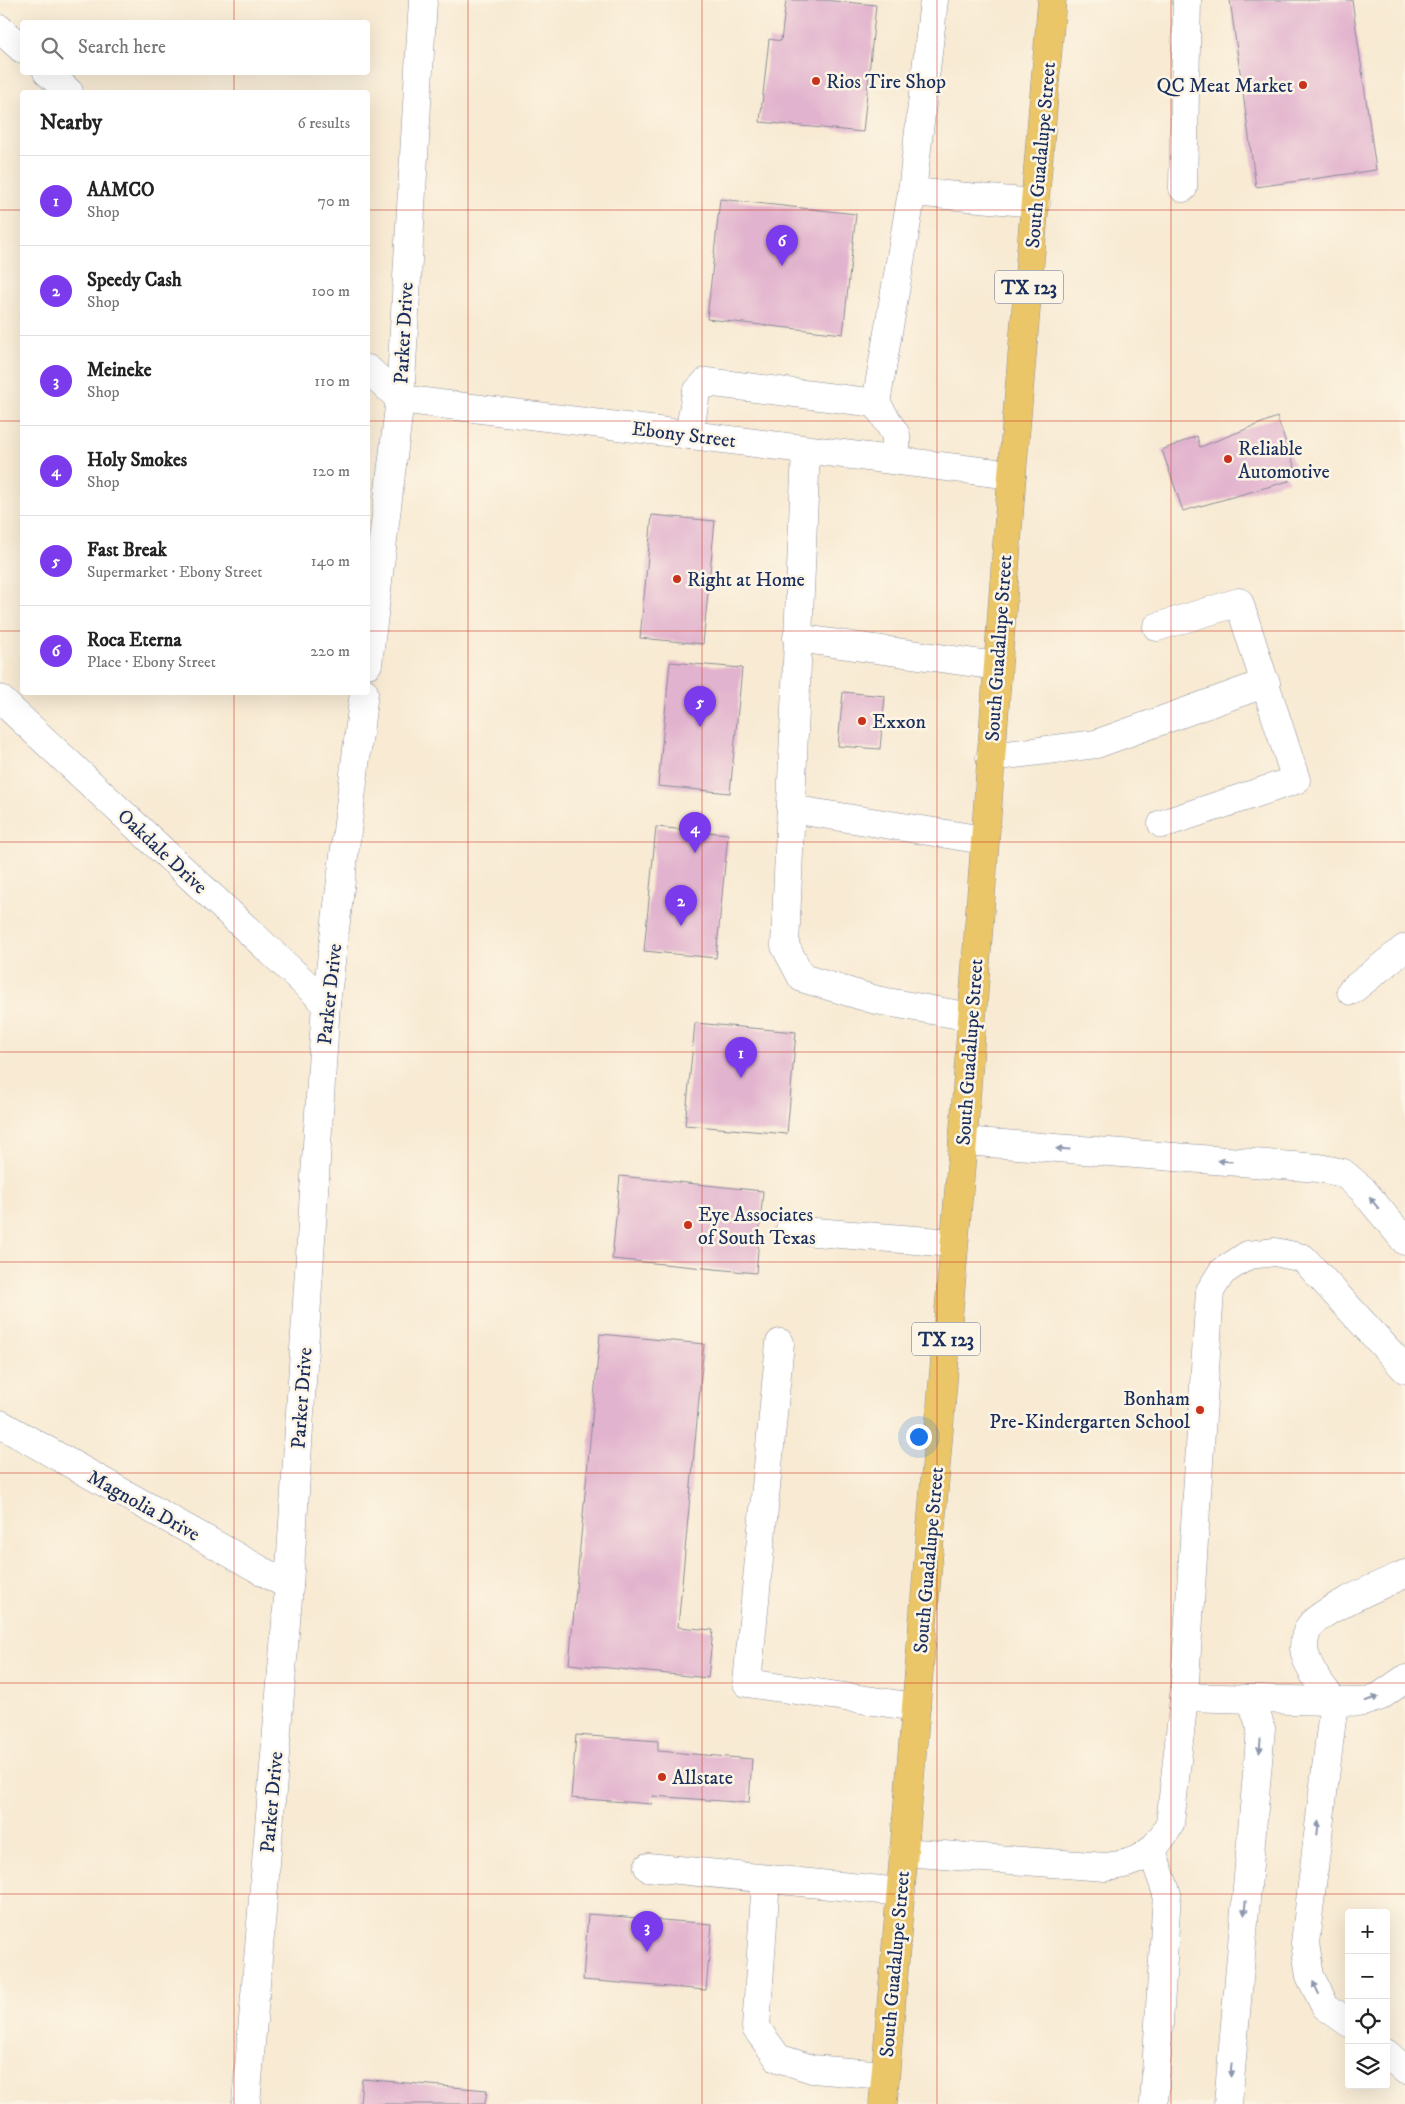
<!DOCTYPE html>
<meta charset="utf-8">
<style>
:root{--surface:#fff;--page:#f2f2f2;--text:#222;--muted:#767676;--line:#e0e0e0;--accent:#7c3aed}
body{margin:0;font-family:"IM FELL DW Pica",serif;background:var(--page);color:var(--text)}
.controls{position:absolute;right:15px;bottom:15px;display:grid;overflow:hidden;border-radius:5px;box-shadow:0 5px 20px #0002}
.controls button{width:45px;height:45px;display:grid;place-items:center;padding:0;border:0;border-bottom:1px solid var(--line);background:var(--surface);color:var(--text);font:25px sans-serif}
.you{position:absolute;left:918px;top:1436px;width:18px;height:18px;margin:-12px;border:4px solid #fff;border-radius:50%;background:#1a73e8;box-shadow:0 0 0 8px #1a73e833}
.badge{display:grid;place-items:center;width:32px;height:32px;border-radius:50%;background:var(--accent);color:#fff;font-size:16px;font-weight:700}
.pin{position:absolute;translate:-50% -41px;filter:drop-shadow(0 1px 2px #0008)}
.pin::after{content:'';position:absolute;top:26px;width:18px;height:15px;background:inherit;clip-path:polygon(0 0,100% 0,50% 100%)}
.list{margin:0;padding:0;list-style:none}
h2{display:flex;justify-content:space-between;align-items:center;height:65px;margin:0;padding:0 20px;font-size:21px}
h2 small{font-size:16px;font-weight:400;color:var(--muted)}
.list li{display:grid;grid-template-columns:32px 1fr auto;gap:15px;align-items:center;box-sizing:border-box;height:90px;padding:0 20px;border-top:1px solid var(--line)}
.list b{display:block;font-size:19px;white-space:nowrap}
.list p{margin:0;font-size:16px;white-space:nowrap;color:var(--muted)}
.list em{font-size:16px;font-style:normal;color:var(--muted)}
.icon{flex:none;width:28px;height:28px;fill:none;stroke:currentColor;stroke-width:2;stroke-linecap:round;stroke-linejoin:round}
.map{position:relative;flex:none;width:1405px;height:2104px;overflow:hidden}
.search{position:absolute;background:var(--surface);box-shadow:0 5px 20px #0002;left:20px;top:20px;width:350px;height:55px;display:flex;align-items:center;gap:12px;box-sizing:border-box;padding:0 18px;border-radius:5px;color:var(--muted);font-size:19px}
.panel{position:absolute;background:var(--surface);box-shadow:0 5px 20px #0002;left:20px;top:90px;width:350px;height:605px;border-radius:5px}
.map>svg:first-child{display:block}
.building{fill:#e2b3ce}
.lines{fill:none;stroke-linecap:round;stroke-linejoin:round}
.minor-casing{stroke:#8a8c98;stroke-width:29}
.major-casing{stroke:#8a8c98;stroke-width:29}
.minor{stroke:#fff;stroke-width:28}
.major{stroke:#ebc669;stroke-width:28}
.oneway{fill:#8d97ae}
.grid{fill:none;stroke:#c8321e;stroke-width:1;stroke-opacity:0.55}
.poi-dot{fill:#c8321e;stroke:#fcf5e5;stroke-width:2}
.labels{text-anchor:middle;stroke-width:5;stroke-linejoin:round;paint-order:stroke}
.shield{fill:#fcf5e5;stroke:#5e6a86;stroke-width:1}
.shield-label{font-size:19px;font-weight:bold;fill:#1b2f5e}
.poi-label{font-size:20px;fill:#1b2f5e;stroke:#fcf5e5;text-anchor:start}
.street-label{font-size:20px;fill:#1b2f5e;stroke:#fcf5e5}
</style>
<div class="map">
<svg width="1405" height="2104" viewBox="0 0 1405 2104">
<rect width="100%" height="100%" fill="#fcf5e5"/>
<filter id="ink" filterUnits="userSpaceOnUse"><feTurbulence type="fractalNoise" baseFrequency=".02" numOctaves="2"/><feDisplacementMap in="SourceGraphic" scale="10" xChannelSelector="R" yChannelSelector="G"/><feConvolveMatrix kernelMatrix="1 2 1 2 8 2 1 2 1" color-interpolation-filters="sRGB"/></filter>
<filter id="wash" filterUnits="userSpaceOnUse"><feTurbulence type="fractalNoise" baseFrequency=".0096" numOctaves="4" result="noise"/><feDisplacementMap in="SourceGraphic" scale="20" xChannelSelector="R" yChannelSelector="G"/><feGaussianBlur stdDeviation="1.12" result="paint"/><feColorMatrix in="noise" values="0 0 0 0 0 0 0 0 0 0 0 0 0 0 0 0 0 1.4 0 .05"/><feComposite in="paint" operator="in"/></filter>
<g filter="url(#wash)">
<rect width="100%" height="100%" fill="#f8ead3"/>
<g id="blocks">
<g class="building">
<path d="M786 0H824L876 5 863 132 760 122 769 39 781 41Z"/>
<path d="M1230 0H1352L1376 170 1256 187Z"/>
<path d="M720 199 856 214 843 334 707 319Z"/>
<path d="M1277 417 1295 468 1284 472 1289 481 1183 511 1162 450 1197 436 1200 447Z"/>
<path d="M652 515 715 521 703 644 640 638Z"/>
<path d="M670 662 742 668 730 793 658 786Z"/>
<path d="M843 692 885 696 880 749 838 746Z"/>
<path d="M656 827 728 834 716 958 644 951Z"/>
<path d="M695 1023 796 1032 787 1134 685 1125Z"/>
<path d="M620 1176 763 1191 756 1273 612 1259Z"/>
<path d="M600 1334 704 1344 678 1627 713 1630 708 1678 569 1664Z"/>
<path d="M576 1735 658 1741V1751L752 1759 749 1803 653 1796 652 1804 571 1798Z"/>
<path d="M588 1914 712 1924 706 1990 583 1980Z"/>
<path d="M362 2079 487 2090 485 2104H360Z"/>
</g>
</g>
</g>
<g filter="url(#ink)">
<use href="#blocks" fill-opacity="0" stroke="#8a8c98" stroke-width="1"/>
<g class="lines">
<g class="minor-casing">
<g id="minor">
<path d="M0 29 22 49"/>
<path d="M47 72 69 92"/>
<path d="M1183 188 1187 0"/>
<path d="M912 192 1036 203"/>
<path d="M368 369 400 399 1012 475"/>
<path d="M689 435 696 393 706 382 876 403"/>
<path d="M806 450 785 946 802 978 876 1000 971 1017"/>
<path d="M896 460V435L876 403 912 192 934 0"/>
<path d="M1157 627 1239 602 1296 780 1162 824"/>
<path d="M797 638 997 666"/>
<path d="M368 664 400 399 423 0"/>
<path d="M0 699 326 1003"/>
<path d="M990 757 1096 744 1266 683"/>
<path d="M791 809 984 840"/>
<path d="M1351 991 1405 948"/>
<path d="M963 1141 1319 1168 1343 1173 1362 1189 1405 1241"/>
<path d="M790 1230 953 1243"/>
<path d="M780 1343 747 1683 916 1707"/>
<path d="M0 1424 289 1586"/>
<path d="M1184 1697 1210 1291 1222 1272 1248 1255 1275 1252 1303 1258 1405 1369"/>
<path d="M1152 1851 1167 1894 1154 2104"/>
<path d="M903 1852 1105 1867C1138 1864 1154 1854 1170 1824L1184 1697 1363 1702 1379 1697 1405 1679"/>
<path d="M648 1867 901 1892"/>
<path d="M766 1879 756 2028 778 2058 812 2069 885 2075"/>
<path d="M1349 2023 1325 2006 1310 1976 1305 1943 1334 1702C1323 1687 1306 1668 1304 1648 1304 1641 1306 1632 1310 1626 1321 1610 1385 1583 1405 1574"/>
<path d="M1386 2053 1405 2070"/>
<path d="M246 2104 289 1586 326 1003 364 692"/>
<path d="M1228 2104 1261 1728 1251 1699"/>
</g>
</g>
<g class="major-casing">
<path id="major" d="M883 2104 963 1141 1012 475 1052 0"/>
</g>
<use href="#minor" class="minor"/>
<use href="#major" class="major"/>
</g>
<defs><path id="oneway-solid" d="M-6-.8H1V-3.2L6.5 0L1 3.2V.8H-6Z" transform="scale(1.25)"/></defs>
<g class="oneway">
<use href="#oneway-solid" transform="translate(1063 1149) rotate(-176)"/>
<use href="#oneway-solid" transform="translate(1225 1161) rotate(-176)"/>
<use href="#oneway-solid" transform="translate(1374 1203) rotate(-130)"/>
<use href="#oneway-solid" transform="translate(1372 1699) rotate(-18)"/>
<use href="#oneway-solid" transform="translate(1260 1746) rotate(95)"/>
<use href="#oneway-solid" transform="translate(1318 1828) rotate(-84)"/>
<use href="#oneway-solid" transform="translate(1245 1908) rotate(95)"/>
<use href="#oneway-solid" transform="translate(1316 1988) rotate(-116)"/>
<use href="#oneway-solid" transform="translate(1231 2070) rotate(95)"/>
</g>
</g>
<path class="grid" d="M234 0V22M468 0V2104M702 0V2104M937 0V2104M1171 0V2104M234 72V92M0 210H22M368 210H1405M0 421H22M368 421H1405M0 631H22M368 631H1405M234 692V2104M0 842H1405M0 1052H1405M0 1262H1405M0 1473H1405M0 1683H1405M0 1894H1405"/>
<g class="poi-dot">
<circle cx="816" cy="81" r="5"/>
<circle cx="1303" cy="85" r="5"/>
<circle cx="1228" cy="459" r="5"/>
<circle cx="677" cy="579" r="5"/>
<circle cx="862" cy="721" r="5"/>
<circle cx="688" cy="1225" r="5"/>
<circle cx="1200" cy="1410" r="5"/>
<circle cx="662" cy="1777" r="5"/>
</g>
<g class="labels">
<g class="shield">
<rect x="995" y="270.5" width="68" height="33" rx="4"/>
<rect x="912" y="1322.5" width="68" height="33" rx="4"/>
</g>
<g class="shield-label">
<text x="1029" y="294">TX 123</text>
<text x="946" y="1346">TX 123</text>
</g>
<g class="poi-label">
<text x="826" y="88">Rios Tire Shop</text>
<text x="1293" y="92" text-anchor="end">QC Meat Market</text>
<text x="1238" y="455">Reliable<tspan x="1238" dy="23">Automotive</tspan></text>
<text x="687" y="586">Right at Home</text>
<text x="872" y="728">Exxon</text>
<text x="698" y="1221">Eye Associates<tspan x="698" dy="23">of South Texas</tspan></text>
<text x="1190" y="1405" text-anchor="end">Bonham<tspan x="1190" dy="23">Pre-Kindergarten School</tspan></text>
<text x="672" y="1784">Allstate</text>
</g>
<g class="street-label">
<text transform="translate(1040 155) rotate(-85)" y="7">South Guadalupe Street</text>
<text transform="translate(403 333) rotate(-87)" y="7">Parker Drive</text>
<text transform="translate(684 434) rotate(7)" y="7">Ebony Street</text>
<text transform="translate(998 648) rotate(-86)" y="7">South Guadalupe Street</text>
<text transform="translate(163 851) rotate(43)" y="7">Oakdale Drive</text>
<text transform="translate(329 994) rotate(-84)" y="7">Parker Drive</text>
<text transform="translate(969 1052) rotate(-86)" y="7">South Guadalupe Street</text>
<text transform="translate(301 1398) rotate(-86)" y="7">Parker Drive</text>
<text transform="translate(144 1505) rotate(29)" y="7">Magnolia Drive</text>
<text transform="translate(928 1560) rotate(-85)" y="7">South Guadalupe Street</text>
<text transform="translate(271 1802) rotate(-85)" y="7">Parker Drive</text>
<text transform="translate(894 1964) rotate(-85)" y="7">South Guadalupe Street</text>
</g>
</g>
</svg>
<div class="controls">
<button>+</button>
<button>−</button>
<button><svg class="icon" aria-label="locate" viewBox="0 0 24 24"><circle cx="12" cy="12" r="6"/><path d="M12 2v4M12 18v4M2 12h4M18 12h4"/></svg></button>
<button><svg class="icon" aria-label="layers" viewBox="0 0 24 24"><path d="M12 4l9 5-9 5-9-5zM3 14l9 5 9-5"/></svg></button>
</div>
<div class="you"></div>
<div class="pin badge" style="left:741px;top:1078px">1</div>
<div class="pin badge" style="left:681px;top:926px">2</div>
<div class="pin badge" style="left:647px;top:1952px">3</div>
<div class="pin badge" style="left:695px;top:853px">4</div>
<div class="pin badge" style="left:700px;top:727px">5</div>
<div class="pin badge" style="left:782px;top:266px">6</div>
<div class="search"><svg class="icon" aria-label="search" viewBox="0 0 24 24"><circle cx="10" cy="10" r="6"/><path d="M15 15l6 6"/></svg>Search here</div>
<section class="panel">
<h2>Nearby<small>6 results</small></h2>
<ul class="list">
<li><span class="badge">1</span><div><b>AAMCO</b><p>Shop</p></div><em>70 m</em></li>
<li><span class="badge">2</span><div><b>Speedy Cash</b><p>Shop</p></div><em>100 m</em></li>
<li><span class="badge">3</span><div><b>Meineke</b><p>Shop</p></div><em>110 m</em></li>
<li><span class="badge">4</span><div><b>Holy Smokes</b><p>Shop</p></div><em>120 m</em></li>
<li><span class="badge">5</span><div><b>Fast Break</b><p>Supermarket · Ebony Street</p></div><em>140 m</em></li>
<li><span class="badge">6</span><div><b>Roca Eterna</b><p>Place · Ebony Street</p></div><em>220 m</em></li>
</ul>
</section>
</div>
